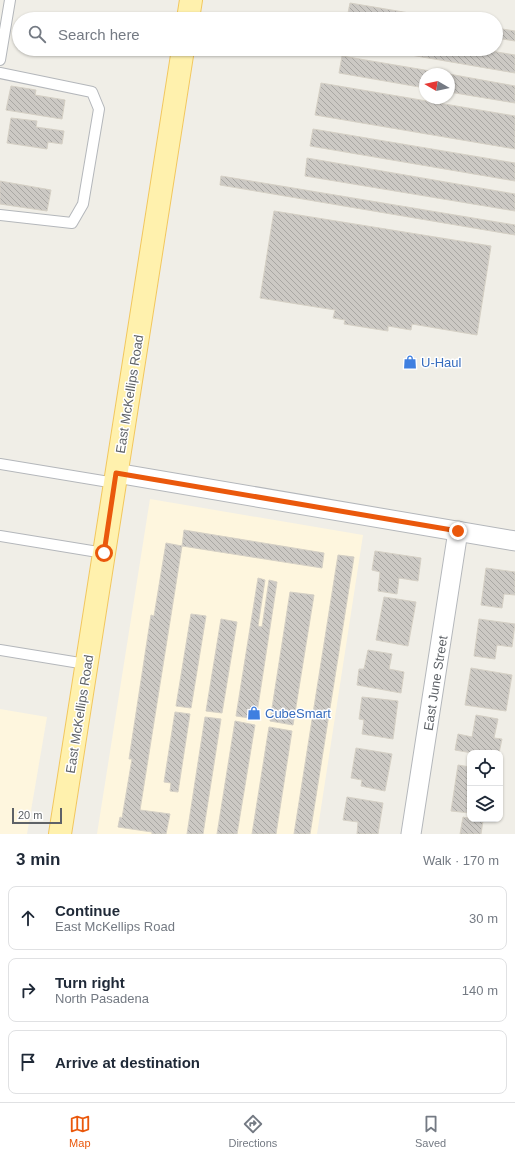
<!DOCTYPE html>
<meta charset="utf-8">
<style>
:root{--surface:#fff;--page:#f6f6f7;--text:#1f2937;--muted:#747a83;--line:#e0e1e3;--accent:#ea580c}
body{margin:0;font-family:Arial,sans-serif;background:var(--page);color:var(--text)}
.controls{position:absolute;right:12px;bottom:12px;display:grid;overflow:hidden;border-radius:8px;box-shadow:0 1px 3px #0004}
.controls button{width:36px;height:36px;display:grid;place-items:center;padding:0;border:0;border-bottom:1px solid var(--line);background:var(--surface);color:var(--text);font:20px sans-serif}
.compass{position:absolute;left:419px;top:68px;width:36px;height:36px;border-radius:50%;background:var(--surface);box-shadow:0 1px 3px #0004;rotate:279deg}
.scale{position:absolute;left:12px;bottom:10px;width:50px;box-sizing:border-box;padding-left:4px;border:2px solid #5e6267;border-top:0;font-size:11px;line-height:14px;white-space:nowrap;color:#5e6267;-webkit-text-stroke:3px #fff;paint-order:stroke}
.stop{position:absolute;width:12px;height:12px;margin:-9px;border:3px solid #ea580c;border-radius:50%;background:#fff}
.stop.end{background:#ea580c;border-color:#fff;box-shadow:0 1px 4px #0008}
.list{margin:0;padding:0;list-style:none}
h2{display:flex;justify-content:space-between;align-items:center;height:52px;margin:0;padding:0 16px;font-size:17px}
h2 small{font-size:13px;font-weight:400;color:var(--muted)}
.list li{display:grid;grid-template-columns:26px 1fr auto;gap:12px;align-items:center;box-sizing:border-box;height:64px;margin:0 8px 8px;padding:0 8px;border:1px solid var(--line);border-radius:8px}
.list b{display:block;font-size:15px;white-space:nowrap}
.list p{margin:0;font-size:13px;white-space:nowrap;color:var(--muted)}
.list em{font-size:13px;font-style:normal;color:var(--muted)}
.icon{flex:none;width:22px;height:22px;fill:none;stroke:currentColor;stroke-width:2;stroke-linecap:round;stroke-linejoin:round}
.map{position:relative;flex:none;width:515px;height:834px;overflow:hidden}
.search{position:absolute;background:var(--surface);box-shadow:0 1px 3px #0004;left:12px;right:12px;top:12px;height:44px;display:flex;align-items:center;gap:10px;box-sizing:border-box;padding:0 14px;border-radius:22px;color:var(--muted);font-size:15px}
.sheet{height:268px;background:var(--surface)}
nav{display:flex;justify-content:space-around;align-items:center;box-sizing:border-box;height:56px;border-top:1px solid var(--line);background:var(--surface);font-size:11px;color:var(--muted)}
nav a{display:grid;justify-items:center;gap:2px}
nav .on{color:var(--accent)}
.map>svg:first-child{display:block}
.commercial{fill:#fef6de}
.building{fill:url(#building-back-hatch);stroke:#d5d0c5}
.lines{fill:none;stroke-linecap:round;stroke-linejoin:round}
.lane-casing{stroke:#b4b7bb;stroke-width:12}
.street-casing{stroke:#b4b7bb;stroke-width:21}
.primary-casing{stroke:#f2c75e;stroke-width:24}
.lane{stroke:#fff;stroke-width:10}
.street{stroke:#fff;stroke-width:19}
.primary{stroke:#fff1ad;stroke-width:22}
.route{stroke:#ea580c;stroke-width:5}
.labels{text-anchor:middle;stroke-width:3;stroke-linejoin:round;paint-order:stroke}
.shop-label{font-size:13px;fill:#366cbe;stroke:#fff;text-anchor:start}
.street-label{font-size:13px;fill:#5e6267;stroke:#fff}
</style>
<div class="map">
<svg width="515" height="834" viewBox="0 0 515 834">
<defs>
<pattern id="building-back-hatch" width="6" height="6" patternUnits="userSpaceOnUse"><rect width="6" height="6" fill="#ccc9c4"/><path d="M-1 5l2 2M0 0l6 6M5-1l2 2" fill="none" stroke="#a9a7a3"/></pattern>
</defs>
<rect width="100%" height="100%" fill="#f0eee7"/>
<g class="commercial">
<path d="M150 499 363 535 317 834H97Z"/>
<path d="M0 709 47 717 27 834H0Z"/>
</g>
<g class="building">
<path d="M350 3 445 19H386L348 13Z"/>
<path d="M496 28 515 31V41L496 38Z"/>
<path d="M376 49H479L515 55V73Z"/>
<path d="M342 56 448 74H425V88L339 73Z"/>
<path d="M449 74 515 86V103L449 92Z"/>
<path d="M321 83 515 116V149L315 115Z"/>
<path d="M11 86 36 90 35 95 65 100 62 119 6 110Z"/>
<path d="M11 118 37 121 36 127 64 131 62 144 48 142 47 149 7 143Z"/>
<path d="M313 129 515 163V181L310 146Z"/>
<path d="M307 158 515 194V211L305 176Z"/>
<path d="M221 176 515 225V235L220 185Z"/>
<path d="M0 181 51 190 47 211 0 204Z"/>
<path d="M274 211 491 246 477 335 412 324 411 330 388 326V331L344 324 345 320 333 318 335 310 260 298Z"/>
<path d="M184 530 324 553 322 568 182 546Z"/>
<path d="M166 543 182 546 140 810 170 814 166 834H152V832L118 827 120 817 122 818 132 759H129L151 615 154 616Z"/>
<path d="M375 551 421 558 418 581 399 578 397 594 378 591 380 572 372 570Z"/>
<path d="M338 555 354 557 310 834H294Z"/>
<path d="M486 568 515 572V595L504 594 502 608 481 605Z"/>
<path d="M258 578 265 580 258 626 262 627 269 580 277 582 256 719 236 716Z"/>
<path d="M290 592 314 595 293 725 270 721Z"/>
<path d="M384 597 416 602 408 646 376 640Z"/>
<path d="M191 614 206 616 191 708 176 706Z"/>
<path d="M221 619 237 622 222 713 206 711Z"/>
<path d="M479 619 515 624 512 647 497 645 495 659 474 656Z"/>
<path d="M368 650 392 654 389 669 404 672 401 693 357 685 359 669H364Z"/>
<path d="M471 668 512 675 506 711 465 705Z"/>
<path d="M362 697 398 701 393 739 362 734 364 720 359 719Z"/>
<path d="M175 712 190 714 178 792 170 791 171 783 164 782Z"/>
<path d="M476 715 498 719 494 738 502 739 499 753H472L455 750 458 734 472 737Z"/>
<path d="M205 717 221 719 203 834H187Z"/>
<path d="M235 721 255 725 237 834H217Z"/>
<path d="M269 727 292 731 276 834H252Z"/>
<path d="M356 748 392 754 385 791 361 786 362 780 351 778Z"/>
<path d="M458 765 470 767V813L451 811Z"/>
<path d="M347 797 383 803 378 834H357L358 822 343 820Z"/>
<path d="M463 817 483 821 481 834H460Z"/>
</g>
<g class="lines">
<g class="lane-casing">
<g id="lane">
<path d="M0 60 10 0"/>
<path d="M0 73 92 92 99 109 83 204 72 223 0 215"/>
<path d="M0 464 115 483"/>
<path d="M0 536 104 553"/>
<path d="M0 650 86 664"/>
</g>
</g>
<g class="street-casing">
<g id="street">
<path d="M116 473 515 541"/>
<path d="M411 834 458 531"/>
</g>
</g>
<g class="primary-casing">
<g id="primary">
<path d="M188 19 191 0"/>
<path d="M60 834 183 49"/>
</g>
</g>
<use href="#lane" class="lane"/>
<use href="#street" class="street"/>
<use href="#primary" class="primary"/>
</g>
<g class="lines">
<path class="route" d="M104 553 116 473 458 531"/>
</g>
<defs>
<g id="shop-bare" transform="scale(1.08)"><path d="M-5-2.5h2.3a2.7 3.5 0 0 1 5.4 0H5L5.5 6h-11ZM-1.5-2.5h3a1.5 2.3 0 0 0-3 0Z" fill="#3f7fe0" stroke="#fff" stroke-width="2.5" paint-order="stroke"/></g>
</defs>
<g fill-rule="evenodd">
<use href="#shop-bare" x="410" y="362"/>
<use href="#shop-bare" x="254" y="713"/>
</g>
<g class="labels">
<g class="shop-label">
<text x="421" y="367">U-Haul</text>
<text x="265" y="718">CubeSmart</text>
</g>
<g class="street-label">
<text transform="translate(129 394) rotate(-81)" y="5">East McKellips Road</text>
<text transform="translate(435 683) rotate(-81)" y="5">East June Street</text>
<text transform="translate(79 714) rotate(-81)" y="5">East McKellips Road</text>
</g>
</g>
</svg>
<div class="controls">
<button><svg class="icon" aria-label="locate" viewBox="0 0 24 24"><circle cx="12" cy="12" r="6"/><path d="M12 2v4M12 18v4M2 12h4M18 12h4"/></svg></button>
<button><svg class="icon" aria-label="layers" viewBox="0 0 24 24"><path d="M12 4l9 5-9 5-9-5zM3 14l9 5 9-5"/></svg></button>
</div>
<svg class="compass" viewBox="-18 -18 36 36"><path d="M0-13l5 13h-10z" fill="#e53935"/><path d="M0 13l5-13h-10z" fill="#747a83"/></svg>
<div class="scale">20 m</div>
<div class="stop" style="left:104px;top:553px"></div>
<div class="stop end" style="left:458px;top:531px"></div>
<div class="search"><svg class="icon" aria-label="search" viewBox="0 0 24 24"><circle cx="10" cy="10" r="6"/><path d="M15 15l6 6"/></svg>Search here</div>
</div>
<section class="sheet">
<h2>3 min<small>Walk · 170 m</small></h2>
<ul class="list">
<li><svg class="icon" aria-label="ahead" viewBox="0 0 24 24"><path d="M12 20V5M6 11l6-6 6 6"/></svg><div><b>Continue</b><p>East McKellips Road</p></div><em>30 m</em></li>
<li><svg class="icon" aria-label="right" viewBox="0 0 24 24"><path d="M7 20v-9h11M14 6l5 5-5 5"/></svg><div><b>Turn right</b><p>North Pasadena</p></div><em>140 m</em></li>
<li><svg class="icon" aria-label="arrive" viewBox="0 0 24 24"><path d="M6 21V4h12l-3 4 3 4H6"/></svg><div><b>Arrive at destination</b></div></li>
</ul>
</section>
<nav>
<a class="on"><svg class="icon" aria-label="map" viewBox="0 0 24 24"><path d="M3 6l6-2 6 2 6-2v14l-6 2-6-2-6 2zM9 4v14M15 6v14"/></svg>Map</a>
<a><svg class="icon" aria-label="directions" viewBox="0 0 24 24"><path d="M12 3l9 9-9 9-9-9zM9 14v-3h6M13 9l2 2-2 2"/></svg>Directions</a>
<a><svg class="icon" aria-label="saved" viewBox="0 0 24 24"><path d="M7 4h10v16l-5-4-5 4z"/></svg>Saved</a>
</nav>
